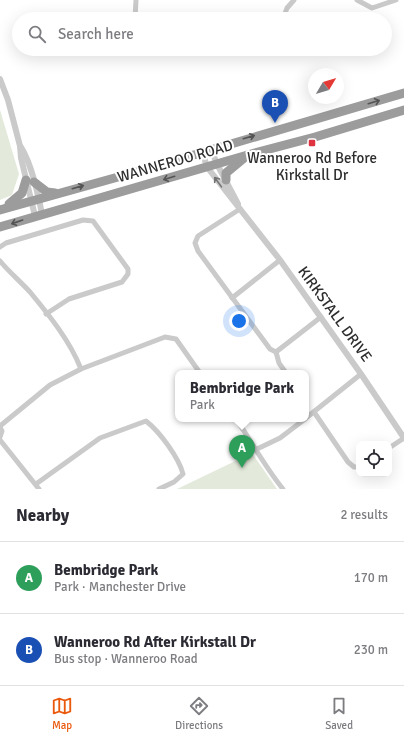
<!DOCTYPE html>
<meta charset="utf-8">
<style>
:root{--surface:#fff;--page:#f2f2f3;--text:#2b2b33;--muted:#7c7c81;--line:#e1e1e2;--accent:#ea580c}
body{margin:0;font-family:Signika,sans-serif;background:var(--page);color:var(--text)}
.controls{position:absolute;right:12px;bottom:12px;display:grid;overflow:hidden;border-radius:8px;box-shadow:0 4px 16px #0002}
.controls button{width:36px;height:36px;display:grid;place-items:center;padding:0;border:0;border-bottom:1px solid var(--line);background:var(--surface);color:var(--text);font:20px sans-serif}
.compass{position:absolute;left:308px;top:68px;width:36px;height:36px;border-radius:50%;background:var(--surface);box-shadow:0 4px 16px #0002;rotate:52deg}
.you{position:absolute;left:239px;top:321px;width:14px;height:14px;margin:-10px;border:3px solid #fff;border-radius:50%;background:#1a73e8;box-shadow:0 0 0 6px #1a73e833}
.badge{display:grid;place-items:center;width:26px;height:26px;border-radius:50%;background:var(--accent);color:#fff;font-size:13px;font-weight:700}
.pin{position:absolute;translate:-50% -33px;filter:drop-shadow(0 1px 2px #0008)}
.pin::after{content:'';position:absolute;top:21px;width:14px;height:12px;background:inherit;clip-path:polygon(0 0,100% 0,50% 100%)}
.popup{position:absolute;left:175px;top:370px;width:134px;height:52px;box-sizing:border-box;display:grid;place-content:center;border-radius:8px;background:var(--surface);filter:drop-shadow(0 1px 3px #0005);font-size:13px;white-space:nowrap;color:var(--muted)}
.popup b{font-size:15px;color:var(--text)}
.popup::after{content:'';position:absolute;left:50%;top:100%;margin-left:-8px;border:8px solid transparent;border-top-color:var(--surface)}
.list{margin:0;padding:0;list-style:none}
h2{display:flex;justify-content:space-between;align-items:center;height:52px;margin:0;padding:0 16px;font-size:17px}
h2 small{font-size:13px;font-weight:400;color:var(--muted)}
.list li{display:grid;grid-template-columns:26px 1fr auto;gap:12px;align-items:center;box-sizing:border-box;height:72px;padding:0 16px;border-top:1px solid var(--line)}
.list b{display:block;font-size:15px;white-space:nowrap}
.list p{margin:0;font-size:13px;white-space:nowrap;color:var(--muted)}
.list em{font-size:13px;font-style:normal;color:var(--muted)}
.icon{flex:none;width:22px;height:22px;fill:none;stroke:currentColor;stroke-width:2;stroke-linecap:round;stroke-linejoin:round}
.map{position:relative;flex:none;width:404px;height:489px;overflow:hidden}
.search{position:absolute;background:var(--surface);box-shadow:0 4px 16px #0002;left:12px;right:12px;top:12px;height:44px;display:flex;align-items:center;gap:10px;box-sizing:border-box;padding:0 14px;border-radius:22px;color:var(--muted);font-size:15px}
.sheet{height:196px;background:var(--surface)}
nav{display:flex;justify-content:space-around;align-items:center;box-sizing:border-box;height:56px;border-top:1px solid var(--line);background:var(--surface);font-size:11px;color:var(--muted)}
nav a{display:grid;justify-items:center;gap:2px}
nav .on{color:var(--accent)}
.map>svg:first-child{display:block}
.green{fill:#e3eadb}
.lines{fill:none;stroke-linecap:round;stroke-linejoin:round}
.minor{stroke:#cacaca;stroke-width:5}
.tertiary{stroke:#cacaca;stroke-width:6}
.trunk{stroke:#9c9c9c;stroke-width:9}
.oneway{stroke:#545454}
.oneway2{stroke:#747474}
.poi-dot{fill:#de3441;stroke:#fff;stroke-width:1.5}
.labels{text-anchor:middle;stroke-width:4;stroke-linejoin:round;paint-order:stroke}
.poi-label{font-size:15px;fill:#2d2d2d;stroke:#fff}
.street-label{font-size:15px;fill:#2d2d2d;stroke:#fff}
</style>
<div class="map">
<svg width="404" height="489" viewBox="0 0 404 489">
<rect width="100%" height="100%" fill="#fff"/>
<g class="green">
<path d="M0 110 19 174 12 195 0 200Z"/>
<path d="M252 453 277 489H177Z"/>
</g>
<g class="lines">
<g class="minor">
<path d="M357 0 372 8 396 0"/>
<path d="M135 19 136 0"/>
<path d="M283 19 287 8 294 0"/>
<path d="M240 209 198 236 195 243 198 251 270 349 276 352 321 317"/>
<path d="M0 247 6 243 83 220 93 221 128 269V274L122 282 69 299 46 314"/>
<path d="M0 261C9 272 20 281 30 292 49 315 70 341 81 369"/>
<path d="M232 298 280 260"/>
<path d="M276 352 279 363 286 373"/>
<path d="M314 412 348 462 354 467H359"/>
<path d="M306 418 361 374"/>
<path d="M236 419C252 442 265 467 283 489"/>
<path d="M0 426 50 385 81 369 165 337 176 339 200 373"/>
<path d="M0 427 2 431 0 437"/>
<path d="M0 440 39 489"/>
<path d="M389 448 404 438"/>
<path d="M257 449 280 438 305 419"/>
<path d="M36 484 100 438 146 421C160 432 179 458 183 474L174 482 159 489"/>
</g>
<g class="tertiary">
<path d="M0 79 8 100 20 146 21 158 35 216"/>
<path d="M21 147C32 165 38 194 42 214"/>
<path d="M211 149 217 164 238 204"/>
<path d="M202 151 207 167 280 260 361 374 404 438"/>
</g>
<g class="trunk">
<path d="M226 180V173L244 158"/>
<path d="M34 182 47 192 55 193"/>
<path d="M9 204 22 193 26 180"/>
<path d="M0 210 136 172 404 93"/>
<path d="M0 227 251 154 315 137 404 110"/>
</g>
</g>
<defs><path id="oneway-shaft" d="M-6 0H5M1.5-3L5.5 0L1.5 3" fill="none" stroke-width="1.6" stroke-linecap="round" stroke-linejoin="round"/></defs>
<g class="oneway">
<use href="#oneway-shaft" transform="translate(374 102) rotate(-17)"/>
<use href="#oneway-shaft" transform="translate(249 137) rotate(-16)"/>
<use href="#oneway-shaft" transform="translate(169 178) rotate(163)"/>
<use href="#oneway-shaft" transform="translate(78 187) rotate(-16)"/>
<use href="#oneway-shaft" transform="translate(17 222) rotate(161)"/>
</g>
<use class="oneway2" href="#oneway-shaft" transform="translate(218 182) rotate(-126)"/>
<rect class="poi-dot" x="308" y="139" width="8" height="8" rx="2"/>
<g class="labels">
<g class="poi-label">
<text x="312" y="163">Wanneroo Rd Before<tspan x="312" dy="17">Kirkstall Dr</tspan></text>
</g>
<g class="street-label">
<text transform="translate(175 161) rotate(-16)" y="5">WANNEROO ROAD</text>
<text transform="translate(335 314) rotate(54)" y="5">KIRKSTALL DRIVE</text>
</g>
</g>
</svg>
<div class="controls">
<button><svg class="icon" aria-label="locate" viewBox="0 0 24 24"><circle cx="12" cy="12" r="6"/><path d="M12 2v4M12 18v4M2 12h4M18 12h4"/></svg></button>
</div>
<svg class="compass" viewBox="-18 -18 36 36"><path d="M0-13l5 13h-10z" fill="#e53935"/><path d="M0 13l5-13h-10z" fill="#7c7c81"/></svg>
<div class="you"></div>
<div class="pin badge" style="left:242px;top:468px;background:#2e9e5b">A</div>
<div class="popup"><b>Bembridge Park</b>Park</div>
<div class="pin badge" style="left:275px;top:123px;background:#1a4fb4">B</div>
<div class="search"><svg class="icon" aria-label="search" viewBox="0 0 24 24"><circle cx="10" cy="10" r="6"/><path d="M15 15l6 6"/></svg>Search here</div>
</div>
<section class="sheet">
<h2>Nearby<small>2 results</small></h2>
<ul class="list">
<li><span class="badge" style="background:#2e9e5b">A</span><div><b>Bembridge Park</b><p>Park · Manchester Drive</p></div><em>170 m</em></li>
<li><span class="badge" style="background:#1a4fb4">B</span><div><b>Wanneroo Rd After Kirkstall Dr</b><p>Bus stop · Wanneroo Road</p></div><em>230 m</em></li>
</ul>
</section>
<nav>
<a class="on"><svg class="icon" aria-label="map" viewBox="0 0 24 24"><path d="M3 6l6-2 6 2 6-2v14l-6 2-6-2-6 2zM9 4v14M15 6v14"/></svg>Map</a>
<a><svg class="icon" aria-label="directions" viewBox="0 0 24 24"><path d="M12 3l9 9-9 9-9-9zM9 14v-3h6M13 9l2 2-2 2"/></svg>Directions</a>
<a><svg class="icon" aria-label="saved" viewBox="0 0 24 24"><path d="M7 4h10v16l-5-4-5 4z"/></svg>Saved</a>
</nav>
